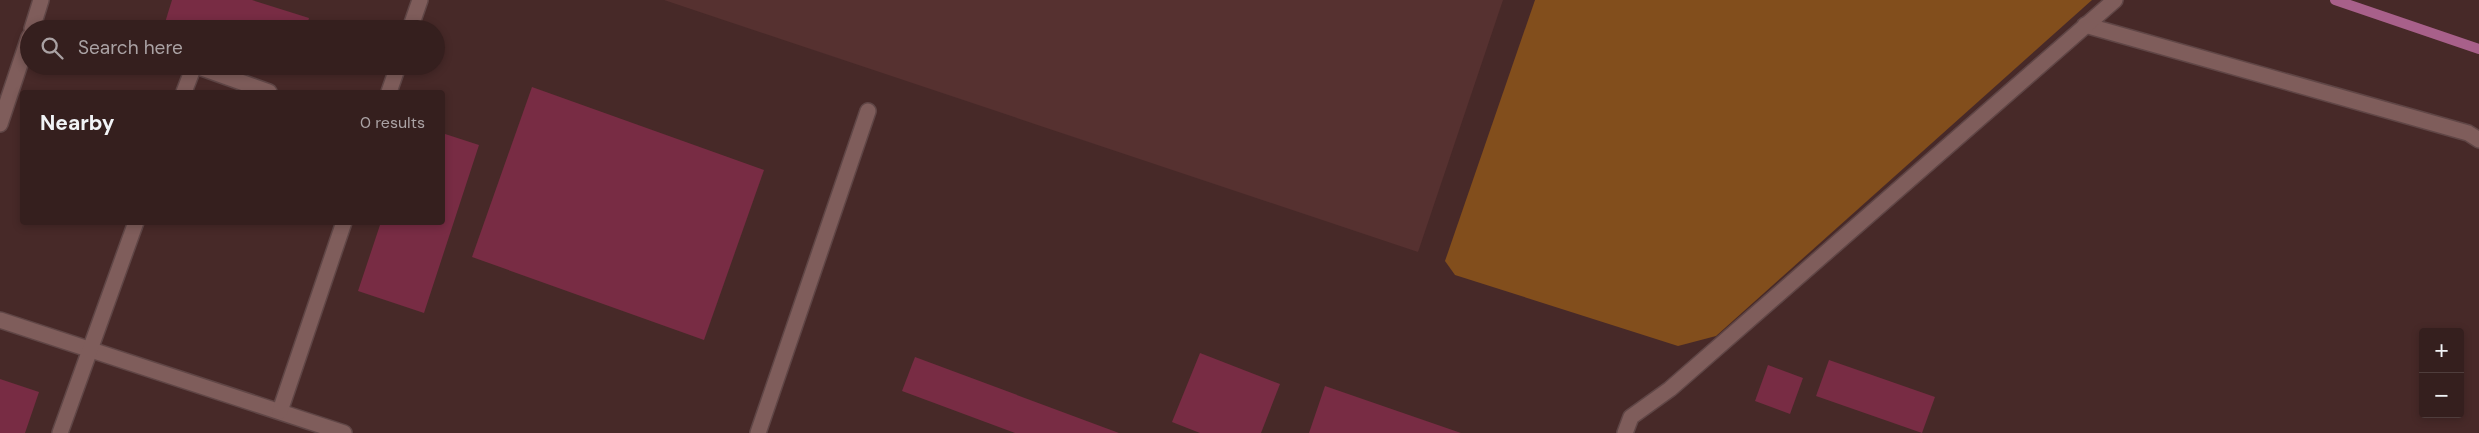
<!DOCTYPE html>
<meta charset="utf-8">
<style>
:root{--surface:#351f1e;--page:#402c2b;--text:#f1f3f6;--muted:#aaa2a4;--line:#4f3d3c}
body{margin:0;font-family:"DM Sans",sans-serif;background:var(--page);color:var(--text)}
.controls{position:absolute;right:15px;bottom:15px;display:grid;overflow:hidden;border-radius:5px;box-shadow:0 2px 8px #0003}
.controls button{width:45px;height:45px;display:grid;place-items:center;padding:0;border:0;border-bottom:1px solid var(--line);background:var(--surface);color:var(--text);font:25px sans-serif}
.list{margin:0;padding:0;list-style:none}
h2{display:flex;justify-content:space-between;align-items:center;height:65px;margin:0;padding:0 20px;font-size:21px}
h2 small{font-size:16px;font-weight:400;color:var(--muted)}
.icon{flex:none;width:28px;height:28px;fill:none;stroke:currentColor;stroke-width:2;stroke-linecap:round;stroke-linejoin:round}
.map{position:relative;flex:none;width:2479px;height:433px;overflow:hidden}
.search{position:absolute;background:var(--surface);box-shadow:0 2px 8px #0003;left:20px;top:20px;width:425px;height:55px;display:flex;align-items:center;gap:12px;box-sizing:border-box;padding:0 18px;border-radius:28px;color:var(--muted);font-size:19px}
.panel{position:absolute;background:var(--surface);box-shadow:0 2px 8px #0003;left:20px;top:90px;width:425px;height:135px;border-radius:5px}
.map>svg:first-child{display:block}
.built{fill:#563130}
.green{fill:#824e1c}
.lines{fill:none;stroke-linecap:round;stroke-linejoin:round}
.stream{stroke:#a8608a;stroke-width:10}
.building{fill:#782c44}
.minor-casing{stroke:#604646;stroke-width:18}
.minor{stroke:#7f5d5b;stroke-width:15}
</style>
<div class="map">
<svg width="2479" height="433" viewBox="0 0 2479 433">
<rect width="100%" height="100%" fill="#472928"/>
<path class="built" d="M664 0H1503L1418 252Z"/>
<path class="green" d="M1535 0H2092L1716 336 1678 346 1455 275 1445 261Z"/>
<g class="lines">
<path class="stream" d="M2335 0 2479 49"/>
</g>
<g class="building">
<path d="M172 0H252L309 18 306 29H163Z"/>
<path d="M280 66H294L293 71Z"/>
<path d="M532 87 764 170 704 340 472 257Z"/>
<path d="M442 133 479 145 424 313 358 291 381 222H442Z"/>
<path d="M1200 353 1280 384 1261 433H1200L1172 422Z"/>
<path d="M915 357 1119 433H1015L902 391Z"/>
<path d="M1829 360 1935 397 1922 433 1816 396Z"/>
<path d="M1768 365 1803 378 1790 414 1755 401Z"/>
<path d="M0 379 39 392 25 433H0Z"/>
<path d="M1325 386 1461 433H1309Z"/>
</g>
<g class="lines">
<g class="minor-casing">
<g id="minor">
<path d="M2085 25 2468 133 2479 140"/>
<path d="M32 29 41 0"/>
<path d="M410 29 420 0"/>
<path d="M196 66 269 92"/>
<path d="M184 92 194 66"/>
<path d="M389 92 398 66"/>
<path d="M0 124 29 37"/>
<path d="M0 320 344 433"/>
<path d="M280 411 344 222"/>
<path d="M60 433 136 222"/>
<path d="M758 433 868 111"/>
<path d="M1625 433 1631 417 1670 389 2115 0"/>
</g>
</g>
<use href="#minor" class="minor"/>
</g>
</svg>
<div class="controls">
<button>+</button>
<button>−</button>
</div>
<div class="search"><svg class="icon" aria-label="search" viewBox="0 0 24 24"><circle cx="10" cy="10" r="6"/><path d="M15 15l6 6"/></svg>Search here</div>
<section class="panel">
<h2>Nearby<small>0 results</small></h2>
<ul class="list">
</ul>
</section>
</div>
